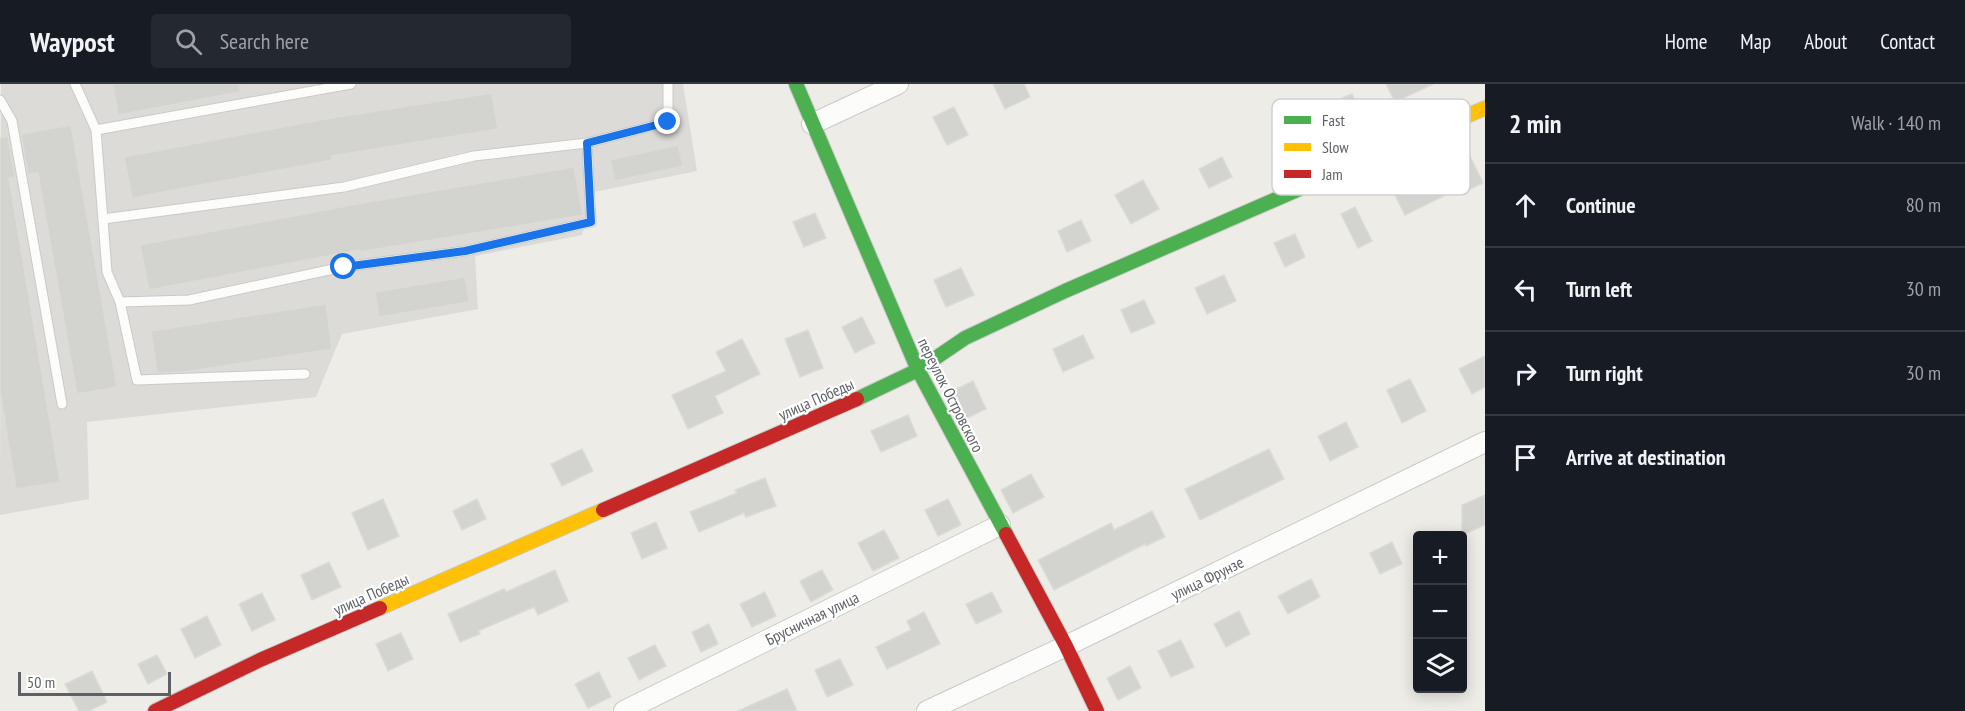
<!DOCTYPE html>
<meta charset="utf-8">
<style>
:root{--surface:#171b24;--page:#242831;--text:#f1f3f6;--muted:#9ea1a6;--line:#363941}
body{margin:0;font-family:"PT Sans Narrow",sans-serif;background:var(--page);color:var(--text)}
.controls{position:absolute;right:18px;bottom:18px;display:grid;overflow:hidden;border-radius:6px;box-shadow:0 3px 15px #0003}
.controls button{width:54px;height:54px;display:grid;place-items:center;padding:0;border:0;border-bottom:2px solid var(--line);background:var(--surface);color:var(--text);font:30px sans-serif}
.scale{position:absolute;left:18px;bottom:15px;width:153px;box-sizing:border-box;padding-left:6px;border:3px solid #5d6166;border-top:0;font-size:16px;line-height:21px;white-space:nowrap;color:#5d6166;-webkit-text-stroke:4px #fff;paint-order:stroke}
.stop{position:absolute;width:18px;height:18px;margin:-14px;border:4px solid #1a73e8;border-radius:50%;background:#fff}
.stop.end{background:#1a73e8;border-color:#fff;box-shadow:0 2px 6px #0008}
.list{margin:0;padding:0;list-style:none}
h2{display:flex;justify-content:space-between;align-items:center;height:78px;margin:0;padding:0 24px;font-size:26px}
h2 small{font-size:20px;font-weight:400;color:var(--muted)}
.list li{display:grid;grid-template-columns:39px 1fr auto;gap:18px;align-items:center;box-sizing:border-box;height:84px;padding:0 24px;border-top:2px solid var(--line)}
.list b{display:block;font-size:22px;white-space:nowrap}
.list em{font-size:20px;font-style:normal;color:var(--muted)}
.icon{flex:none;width:33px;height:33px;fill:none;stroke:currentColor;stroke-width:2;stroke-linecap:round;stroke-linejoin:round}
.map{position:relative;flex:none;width:1485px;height:627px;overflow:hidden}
header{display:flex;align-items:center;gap:36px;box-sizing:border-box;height:84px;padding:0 30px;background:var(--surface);border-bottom:2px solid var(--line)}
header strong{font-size:28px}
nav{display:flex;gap:33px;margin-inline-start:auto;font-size:21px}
.search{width:420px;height:54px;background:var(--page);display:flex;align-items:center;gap:15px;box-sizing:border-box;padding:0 21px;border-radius:6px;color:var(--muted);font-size:22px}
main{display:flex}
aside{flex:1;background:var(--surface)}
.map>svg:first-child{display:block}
.industrial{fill:#dddbd7}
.building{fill:#d3d3d0;stroke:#dcdbd6;stroke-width:1.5}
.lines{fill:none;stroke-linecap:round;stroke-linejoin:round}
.lane-casing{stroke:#c9cac9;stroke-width:11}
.street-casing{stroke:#c9cac9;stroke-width:22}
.fast-casing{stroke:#c8c8c8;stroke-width:16}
.slow-casing{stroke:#c8c8c8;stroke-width:16}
.jam-casing{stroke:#c8c8c8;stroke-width:16}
.lane{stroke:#fcfcfb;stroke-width:9}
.street{stroke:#fcfcfb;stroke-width:20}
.fast{stroke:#4caf50;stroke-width:14}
.slow{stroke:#ffc107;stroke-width:14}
.jam{stroke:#c62828;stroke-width:14}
.route{stroke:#1a73e8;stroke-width:8}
.labels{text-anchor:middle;stroke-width:4.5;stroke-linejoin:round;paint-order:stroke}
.street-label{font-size:16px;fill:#5d6166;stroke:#fff}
.key{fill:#fff;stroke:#ced0d1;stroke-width:1.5}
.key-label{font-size:16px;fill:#5d6166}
</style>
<header>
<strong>Waypost</strong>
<div class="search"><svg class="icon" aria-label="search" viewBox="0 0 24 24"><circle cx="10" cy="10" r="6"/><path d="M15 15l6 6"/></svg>Search here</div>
<nav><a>Home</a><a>Map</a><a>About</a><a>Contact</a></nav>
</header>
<main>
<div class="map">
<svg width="1485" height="627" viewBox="0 0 1485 627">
<rect width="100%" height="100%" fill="#edece7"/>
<path class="industrial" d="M1 0H683L697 87 594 108 582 151 475 172 478 225 342 250 316 313 87 338 89 415 0 431Z"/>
<g class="building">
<path d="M113 0H239L240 8 118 31Z"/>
<path d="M993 0H1024L1030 13 1005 25Z"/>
<path d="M1386 0H1433L1395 18Z"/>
<path d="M492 9 498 45 332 72V76L132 114 124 73 325 35Z"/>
<path d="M1352 10 1362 32 1308 56 1284 69 1274 48 1324 24 1323 22Z"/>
<path d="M954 23 968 51 947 61 933 33Z"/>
<path d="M71 41 117 303 77 310 38 89 28 90 21 50Z"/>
<path d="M8 52 15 93 9 94 60 398 16 405 0 307V54Z"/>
<path d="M678 61 683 82 615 97 610 76Z"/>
<path d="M1470 72 1483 99 1460 110 1458 105 1405 131 1392 105 1419 92 1421 97Z"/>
<path d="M1222 73 1232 93 1209 104 1199 85Z"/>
<path d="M574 83 583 131 359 168V166L149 206 140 161 357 120Z"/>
<path d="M1143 96 1159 125 1131 140 1115 111Z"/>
<path d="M1355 123 1372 157 1358 164 1341 130Z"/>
<path d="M815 129 826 154 804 163 793 138Z"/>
<path d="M1081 136 1091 157 1067 168 1058 147Z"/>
<path d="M1295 150 1305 173 1285 183 1274 159Z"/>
<path d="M961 184 974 211 946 223 934 196Z"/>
<path d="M1224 191 1236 217 1207 230 1195 204Z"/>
<path d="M465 193 469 218 379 233 375 208Z"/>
<path d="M1144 216 1155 239 1131 249 1121 226Z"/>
<path d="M326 220 332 265 184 288 157 289 151 247Z"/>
<path d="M862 233 875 259 855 269 842 243Z"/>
<path d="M808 246 823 284 800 293 785 255Z"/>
<path d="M1083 251 1094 274 1063 288 1053 265Z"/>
<path d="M742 255 760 290 715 312 723 329 688 345 672 311 726 287 716 268Z"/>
<path d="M1485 272V303L1472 310 1459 285Z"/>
<path d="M1410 295 1426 327 1402 339 1387 306Z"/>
<path d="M973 297 986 325 963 336 950 308Z"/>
<path d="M908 331 917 352 881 368 871 347Z"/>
<path d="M1346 338 1358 363 1330 377 1318 352Z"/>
<path d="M582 365 593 387 562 402 551 380Z"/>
<path d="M1269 365 1284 395 1200 436 1185 405Z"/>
<path d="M1031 390 1044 413 1013 429 1001 406Z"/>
<path d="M765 394 776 422 746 433 744 429 699 448 690 428 737 409 735 406Z"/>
<path d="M1485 411V441L1462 451V421Z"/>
<path d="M383 415 399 452 368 466 352 429Z"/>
<path d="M477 415 486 435 462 446 453 427Z"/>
<path d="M948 415 961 441 938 452 925 426Z"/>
<path d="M1152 427 1165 453 1146 462 1145 460 1054 506 1038 476 1111 439 1114 446Z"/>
<path d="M656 438 667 464 642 475 631 449Z"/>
<path d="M884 446 899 474 873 487 858 459Z"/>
<path d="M1392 458 1402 480 1380 490 1370 469Z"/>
<path d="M329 478 341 503 312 516 301 491Z"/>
<path d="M555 486 568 517 538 531 534 523 478 547 480 550 460 558 448 530 504 505 506 508Z"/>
<path d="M822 486 833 506 811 518 800 497Z"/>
<path d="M1311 495 1320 513 1288 530 1278 512Z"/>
<path d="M765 508 776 532 752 543 740 520Z"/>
<path d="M992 508 1002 528 976 540 966 520Z"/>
<path d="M262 509 275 536 252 547 239 520Z"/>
<path d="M1239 527 1250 550 1226 563 1214 540Z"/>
<path d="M924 528 940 560 887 585 876 563 911 546 907 537Z"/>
<path d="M207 532 221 561 195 574 181 545Z"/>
<path d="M709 540 718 560 701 568 692 548Z"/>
<path d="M401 549 413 575 388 587 376 560Z"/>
<path d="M1181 556 1194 583 1171 593 1158 567Z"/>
<path d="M655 561 666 582 639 596 628 574Z"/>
<path d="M157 571 167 590 148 600 138 580Z"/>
<path d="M840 575 853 601 827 613 815 586Z"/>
<path d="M1130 582 1141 604 1118 616 1107 594Z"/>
<path d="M92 587 107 618 89 627H79L65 600Z"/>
<path d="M599 588 611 613 588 624 575 600Z"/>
<path d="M787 605 797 627H738Z"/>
</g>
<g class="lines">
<g class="lane-casing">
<g id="lane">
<path d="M75 0 96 46 107 188 120 218 137 296 305 290"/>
<path d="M0 16 12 37 62 320"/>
<path d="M96 46 351 0"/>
<path d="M103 135 344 103 474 72 587 59 668 38V0"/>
<path d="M120 218 189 216 343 183 465 167 591 138 587 59"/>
</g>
</g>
<g class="street-casing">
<g id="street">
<path d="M812 40 898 0"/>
<path d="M624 627 1000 441"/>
<path d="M927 627 1066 562 1485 358"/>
</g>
</g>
<g class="fast-casing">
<g id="fast">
<path d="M796 0 918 286 1006 450"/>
<path d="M857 315 918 286 965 254 1065 207 1304 103"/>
</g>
</g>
<g class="slow-casing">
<g id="slow">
<path d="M1304 103 1485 24"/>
<path d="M380 524 603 426"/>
</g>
</g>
<g class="jam-casing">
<g id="jam">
<path d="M603 426 857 315"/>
<path d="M1006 450 1066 562 1097 627"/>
<path d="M155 627 260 576 380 524"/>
</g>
</g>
<use href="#lane" class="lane"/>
<use href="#street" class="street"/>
<use href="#fast" class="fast"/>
<use href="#slow" class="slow"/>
<use href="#jam" class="jam"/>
</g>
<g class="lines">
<path class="route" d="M344 183 465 167 591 138 587 59 668 38"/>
</g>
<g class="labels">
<g class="street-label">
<text transform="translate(951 311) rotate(63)" y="6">переулок Островского</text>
<text transform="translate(816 315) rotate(-24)" y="6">улица Победы</text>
<text transform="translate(1207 494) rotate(-26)" y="6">улица Фрунзе</text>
<text transform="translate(371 510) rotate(-24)" y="6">улица Победы</text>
<text transform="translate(812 534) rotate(-26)" y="6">Брусничная улица</text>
</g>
</g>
<rect x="1272" y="15" width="198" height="96" rx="9" class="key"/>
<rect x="1284" y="32" width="27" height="8" fill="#4caf50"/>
<rect x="1284" y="59" width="27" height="8" fill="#ffc107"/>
<rect x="1284" y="86" width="27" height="8" fill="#c62828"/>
<g class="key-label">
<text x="1322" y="42">Fast</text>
<text x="1322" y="69">Slow</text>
<text x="1322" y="96">Jam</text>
</g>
</svg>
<div class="controls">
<button>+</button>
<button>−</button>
<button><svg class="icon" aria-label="layers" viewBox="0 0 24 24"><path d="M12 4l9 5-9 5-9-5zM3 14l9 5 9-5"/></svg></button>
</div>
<div class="scale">50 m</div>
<div class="stop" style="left:344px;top:183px"></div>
<div class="stop end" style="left:668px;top:38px"></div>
</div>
<aside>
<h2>2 min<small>Walk · 140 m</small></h2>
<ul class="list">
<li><svg class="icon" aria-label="ahead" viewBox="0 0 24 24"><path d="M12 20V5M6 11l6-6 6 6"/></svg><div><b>Continue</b></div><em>80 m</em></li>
<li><svg class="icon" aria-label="left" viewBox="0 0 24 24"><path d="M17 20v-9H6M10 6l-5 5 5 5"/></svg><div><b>Turn left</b></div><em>30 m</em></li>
<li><svg class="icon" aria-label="right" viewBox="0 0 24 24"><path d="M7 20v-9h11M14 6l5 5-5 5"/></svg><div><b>Turn right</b></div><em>30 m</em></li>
<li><svg class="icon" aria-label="arrive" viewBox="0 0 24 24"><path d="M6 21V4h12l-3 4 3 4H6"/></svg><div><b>Arrive at destination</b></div></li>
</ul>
</aside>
</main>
